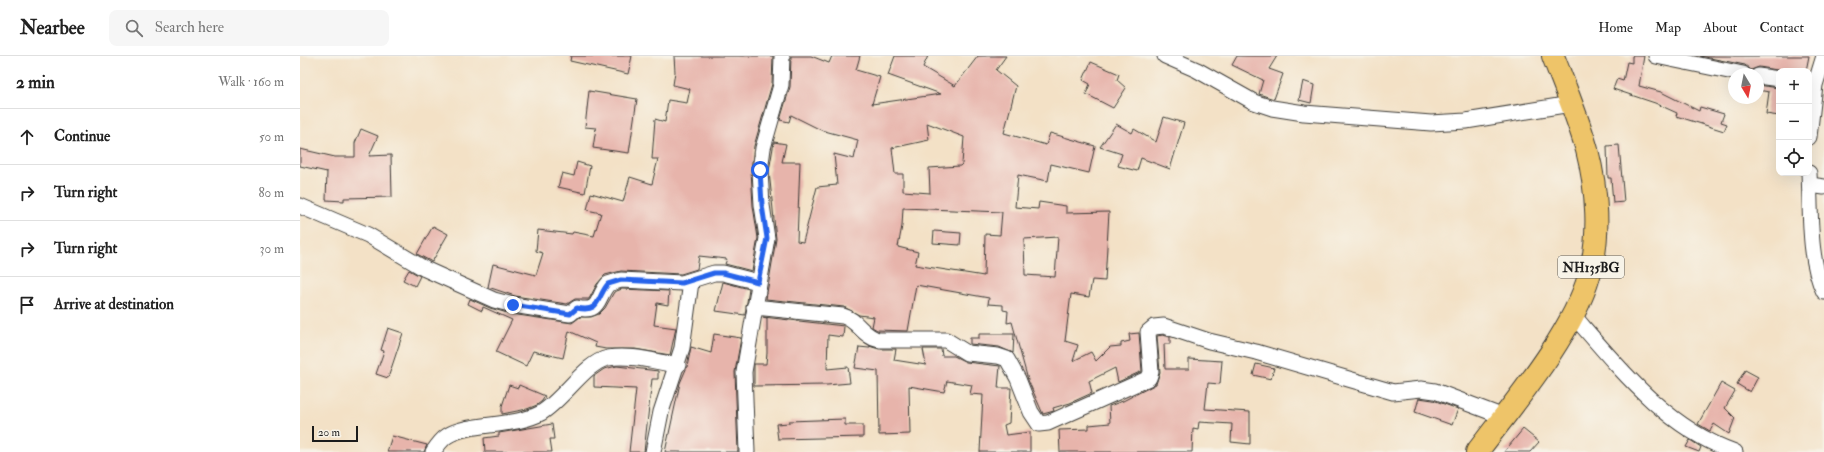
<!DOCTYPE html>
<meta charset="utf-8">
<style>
:root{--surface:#fff;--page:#f6f6f6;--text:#222;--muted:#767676;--line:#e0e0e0}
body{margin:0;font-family:"IM FELL Double Pica",serif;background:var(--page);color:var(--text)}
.controls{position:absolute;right:12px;top:12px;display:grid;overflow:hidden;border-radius:8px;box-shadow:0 4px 16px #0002}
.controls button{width:36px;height:36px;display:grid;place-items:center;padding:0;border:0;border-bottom:1px solid var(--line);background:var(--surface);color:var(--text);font:20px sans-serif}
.compass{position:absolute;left:1428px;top:12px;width:36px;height:36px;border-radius:50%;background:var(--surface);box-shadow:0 4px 16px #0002;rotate:170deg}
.scale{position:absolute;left:12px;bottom:10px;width:46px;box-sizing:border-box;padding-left:4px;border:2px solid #1c1c1c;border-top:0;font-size:11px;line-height:14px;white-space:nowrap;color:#1c1c1c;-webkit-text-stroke:3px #f7f3e8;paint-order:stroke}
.stop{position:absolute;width:12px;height:12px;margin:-9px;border:3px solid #2563eb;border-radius:50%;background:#fff}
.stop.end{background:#2563eb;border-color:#fff;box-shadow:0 1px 4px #0008}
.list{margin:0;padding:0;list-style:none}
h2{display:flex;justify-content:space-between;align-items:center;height:52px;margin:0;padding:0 16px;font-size:17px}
h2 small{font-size:13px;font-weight:400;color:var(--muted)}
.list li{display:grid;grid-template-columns:26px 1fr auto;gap:12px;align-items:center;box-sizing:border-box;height:56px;padding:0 16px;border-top:1px solid var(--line)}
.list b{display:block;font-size:15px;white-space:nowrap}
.list em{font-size:13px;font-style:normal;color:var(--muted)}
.icon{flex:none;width:22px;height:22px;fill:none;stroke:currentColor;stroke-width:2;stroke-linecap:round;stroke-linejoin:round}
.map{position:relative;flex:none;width:1524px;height:396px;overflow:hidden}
header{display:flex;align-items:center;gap:24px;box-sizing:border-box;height:56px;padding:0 20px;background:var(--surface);border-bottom:1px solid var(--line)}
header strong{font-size:19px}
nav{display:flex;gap:22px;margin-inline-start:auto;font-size:14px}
.search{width:280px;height:36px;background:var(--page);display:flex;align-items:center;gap:10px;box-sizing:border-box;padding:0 14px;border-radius:8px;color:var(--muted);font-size:15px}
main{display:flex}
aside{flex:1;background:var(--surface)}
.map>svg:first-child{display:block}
.building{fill:#e7b4ab;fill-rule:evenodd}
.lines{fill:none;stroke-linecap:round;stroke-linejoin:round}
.minor-casing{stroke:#3c3a36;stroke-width:17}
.trunk-casing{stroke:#3c3a36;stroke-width:24}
.minor{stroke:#fff;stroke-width:15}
.trunk{stroke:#eec469;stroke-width:22}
.route{stroke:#2563eb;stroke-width:5}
.labels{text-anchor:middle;stroke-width:4;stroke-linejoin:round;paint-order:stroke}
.shield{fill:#f7f3e8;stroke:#5e5c59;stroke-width:1}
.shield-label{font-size:13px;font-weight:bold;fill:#1c1c1c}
</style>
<header>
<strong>Nearbee</strong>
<div class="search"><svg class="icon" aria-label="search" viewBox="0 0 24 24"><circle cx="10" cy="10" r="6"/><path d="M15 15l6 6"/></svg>Search here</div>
<nav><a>Home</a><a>Map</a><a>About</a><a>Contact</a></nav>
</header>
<main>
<aside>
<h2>2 min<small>Walk · 160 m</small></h2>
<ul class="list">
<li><svg class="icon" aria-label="ahead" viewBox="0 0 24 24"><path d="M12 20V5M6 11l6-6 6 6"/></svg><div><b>Continue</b></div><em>50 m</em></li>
<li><svg class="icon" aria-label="right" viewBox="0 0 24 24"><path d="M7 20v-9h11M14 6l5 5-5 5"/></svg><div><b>Turn right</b></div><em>80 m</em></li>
<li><svg class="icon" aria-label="right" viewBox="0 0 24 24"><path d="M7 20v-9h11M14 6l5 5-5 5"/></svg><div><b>Turn right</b></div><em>30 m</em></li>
<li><svg class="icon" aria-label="arrive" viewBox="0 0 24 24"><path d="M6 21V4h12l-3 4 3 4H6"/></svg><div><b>Arrive at destination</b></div></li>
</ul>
</aside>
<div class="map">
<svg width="1524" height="396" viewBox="0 0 1524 396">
<rect width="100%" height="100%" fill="#f7f3e8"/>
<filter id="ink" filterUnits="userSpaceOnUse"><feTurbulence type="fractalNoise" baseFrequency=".025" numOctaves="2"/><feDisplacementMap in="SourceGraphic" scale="8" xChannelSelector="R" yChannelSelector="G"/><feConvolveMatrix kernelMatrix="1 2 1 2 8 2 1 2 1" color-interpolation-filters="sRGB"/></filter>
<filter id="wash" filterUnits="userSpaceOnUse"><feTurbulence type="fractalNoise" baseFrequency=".012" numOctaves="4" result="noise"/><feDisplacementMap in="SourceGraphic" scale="16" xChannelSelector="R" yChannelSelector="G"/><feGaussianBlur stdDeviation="0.9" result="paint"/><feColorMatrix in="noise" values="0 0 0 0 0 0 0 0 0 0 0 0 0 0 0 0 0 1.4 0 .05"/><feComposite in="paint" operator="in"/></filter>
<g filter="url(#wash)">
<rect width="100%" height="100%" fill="#f3e1c6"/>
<g id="blocks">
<g class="building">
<path d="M271 0H332L328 18 270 5Z"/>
<path d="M374 0H473L472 28 454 90 451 114 453 150 458 182 452 215 425 208 427 203 399 200 397 213 381 218 321 215 305 219 297 228 289 243H275L267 248 215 240 188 231 193 208 236 219 243 197 236 195 238 174 272 178 273 176 294 180 301 157 287 154 291 137 323 146 330 121 352 128 358 103H352L355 63 365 66 368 44 387 47 390 33 373 29 375 16Z"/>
<path d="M491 0H511L529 7 532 0H560L556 14 580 21 572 48 641 38 588 19 595 0H628L623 11 655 30 678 0H706L696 14 716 30 704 77 746 89 750 77 795 90 789 117 751 108 748 125 718 119 715 151 738 153 739 146 766 150V157L809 156 805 225 792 224 789 241 771 238 765 285 778 289 773 305 791 296 796 305 810 291 821 290V287L830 285 829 278 839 277 842 315 818 326 815 312 789 325 792 337 770 347 753 352 754 355 743 358 728 324 712 266 707 267 708 255 703 254V249L688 248 689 242 616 229 608 275 577 274 572 271 574 261 559 259 544 251 466 243 476 183 469 115 474 86 486 88 482 106H500L497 185 503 186 517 131 537 129 534 98 554 103 558 84 521 74 491 59 489 66 480 64 490 31ZM627 67 664 81 662 108 660 110 629 112 630 137 603 135V118H595L592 92 629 84ZM603 152 702 156 700 179 685 178 684 220 615 209 618 196 598 191 602 170ZM758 181 755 221 725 219 724 183Z"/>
<path d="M937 0H977L969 13 983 18 974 43 959 38 963 24 932 9Z"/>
<path d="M1332 0H1344L1339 30 1361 36 1399 55 1400 51 1424 58 1421 66 1427 68 1424 75 1376 60 1377 57 1355 47 1313 33 1317 23 1323 25 1327 6 1332 7Z"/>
<path d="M1400 0H1509L1506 15H1483L1459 11 1451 14 1445 9Z"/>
<path d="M791 6 819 18 817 24 826 32 813 52 786 38 790 28 783 24Z"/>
<path d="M1003 25 1014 29 1011 47 999 44Z"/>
<path d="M1458 29 1479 32V60L1466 58 1469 36 1458 34Z"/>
<path d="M289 35 337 43 329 97 293 92 296 72 285 71Z"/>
<path d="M864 61 884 67 870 113 841 102 837 115 818 110 822 98 800 91 816 68 832 77 834 73 856 86Z"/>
<path d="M61 73 78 80 69 100 91 99 92 141 44 142V145L26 144 27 116 0 110V93L35 101H55V87Z"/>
<path d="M1319 89 1324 146 1313 147 1311 122H1308L1307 90Z"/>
<path d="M277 106 290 110 285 137 258 131 262 117 274 120Z"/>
<path d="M133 170 148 178 132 206 117 198Z"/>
<path d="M634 175 661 177 660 189 633 187Z"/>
<path d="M109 214 120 220 115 230 103 224Z"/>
<path d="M423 226 449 233 445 259 416 255Z"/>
<path d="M322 233 369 235 368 249 357 247 354 269 376 272 370 299 335 293H306L295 291 296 287 269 275 263 302 233 295 226 310 196 296 212 264 183 251 182 255 168 248 170 243 190 252 211 258 272 267 280 261H291L299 258 305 252 314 236Z"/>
<path d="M463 261 544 270 543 281 528 279 527 313 548 311 550 327 527 329 454 330V308H466L467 297V262Z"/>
<path d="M88 272 103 277 88 322 76 318 84 295 81 294Z"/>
<path d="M414 278 441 282 435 316 438 396H365L380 327 387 311 391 291 411 297Z"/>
<path d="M679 278H714L713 297 699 291 670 288V282H679Z"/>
<path d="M863 279 870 281V288H864L865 313H889V303L922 305 920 328 908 327 905 353 950 356V388L931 386 932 368 899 366 898 373 893 372 892 396H760L759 374 789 373V369L810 367 809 350 823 345 856 328 860 316 857 280Z"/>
<path d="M569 290 579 293H596L594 304 626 309 623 293H641L642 300H654L666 306 700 310 698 332H711L709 367 704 369 706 379 730 376V396H680L683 339 670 338 672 329 647 325 644 336 609 330 610 378 579 379 578 315 555 312 559 291 569 292Z"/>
<path d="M956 308 974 312 971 323 953 319Z"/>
<path d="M317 310 358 315V323H352L344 396H329L336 333 294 331V320L304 313Z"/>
<path d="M1445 314 1458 321 1450 336 1437 328Z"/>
<path d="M1421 327 1435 335 1425 352 1435 362 1429 378 1414 368 1410 375 1398 368Z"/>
<path d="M209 329 218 332 219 329 245 340 242 345 237 349 227 353 202 358V350Z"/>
<path d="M1119 342 1133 344 1158 353 1152 369 1115 356Z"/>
<path d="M545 363V369H563V381L478 383 476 368 489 367V365Z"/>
<path d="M252 368 254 383H250L252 396H185L184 382 199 380V377Z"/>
<path d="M1223 373 1239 386 1230 396H1204Z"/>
<path d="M92 380 127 389 124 396H87Z"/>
<path d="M1390 384 1401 391 1399 396 1386 391Z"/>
</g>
</g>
</g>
<g filter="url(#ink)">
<use href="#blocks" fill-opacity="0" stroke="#3c3a36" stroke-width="1"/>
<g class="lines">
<g class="minor-casing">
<g id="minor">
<path d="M865 0 897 14 954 46 972 52 1004 57 1131 67 1166 65 1271 48"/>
<path d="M1356 0 1443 18"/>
<path d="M1458 20 1479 23"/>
<path d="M1509 81 1515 29 1524 0"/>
<path d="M1509 117C1511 153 1508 203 1524 236"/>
<path d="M1510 129 1524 131"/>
<path d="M0 150 68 179 125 213 194 244 213 249 270 258 277 252C301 257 296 242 308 228L321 224 382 227 414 217H423L458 226"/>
<path d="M454 251 543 260C558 264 563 281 579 284H646L667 297 698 300 707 303 718 323 731 356 739 368 748 367 849 322 851 316 848 276 854 271 864 270 909 285 956 296 1093 336 1121 333 1135 335 1204 361"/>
<path d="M1273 259C1320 313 1366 372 1435 396"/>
<path d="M133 396C137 390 141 384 147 380 168 366 213 372 241 357 263 344 286 306 308 302 330 298 356 306 378 309"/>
<path d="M353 396 361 356 382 292 391 226"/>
<path d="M447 396 444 316 467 182 462 149 460 115 463 92 481 29 482 0"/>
</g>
</g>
<g class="trunk-casing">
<path id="trunk" d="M1177 396C1214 347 1272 279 1289 220 1301 181 1297 133 1287 94 1278 62 1265 31 1253 0"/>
</g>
<use href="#minor" class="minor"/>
<use href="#trunk" class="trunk"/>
</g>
</g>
<g class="lines" filter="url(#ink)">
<path class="route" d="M213 249 270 258 277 252C301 257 296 242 308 228L321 224 382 227 414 217H423L458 226 467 182 462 149 460 114"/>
</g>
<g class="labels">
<rect class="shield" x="1258" y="200" width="66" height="22" rx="3"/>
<g class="shield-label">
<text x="1291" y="216">NH135BG</text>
</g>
</g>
</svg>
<div class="controls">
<button>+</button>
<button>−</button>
<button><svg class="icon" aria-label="locate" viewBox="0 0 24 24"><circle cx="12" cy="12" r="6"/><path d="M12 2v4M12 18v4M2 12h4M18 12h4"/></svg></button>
</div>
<svg class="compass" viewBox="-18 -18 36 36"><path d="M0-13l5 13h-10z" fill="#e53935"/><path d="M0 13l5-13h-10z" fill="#767676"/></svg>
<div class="scale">20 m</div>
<div class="stop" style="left:460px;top:114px"></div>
<div class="stop end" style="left:213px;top:249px"></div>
</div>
</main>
